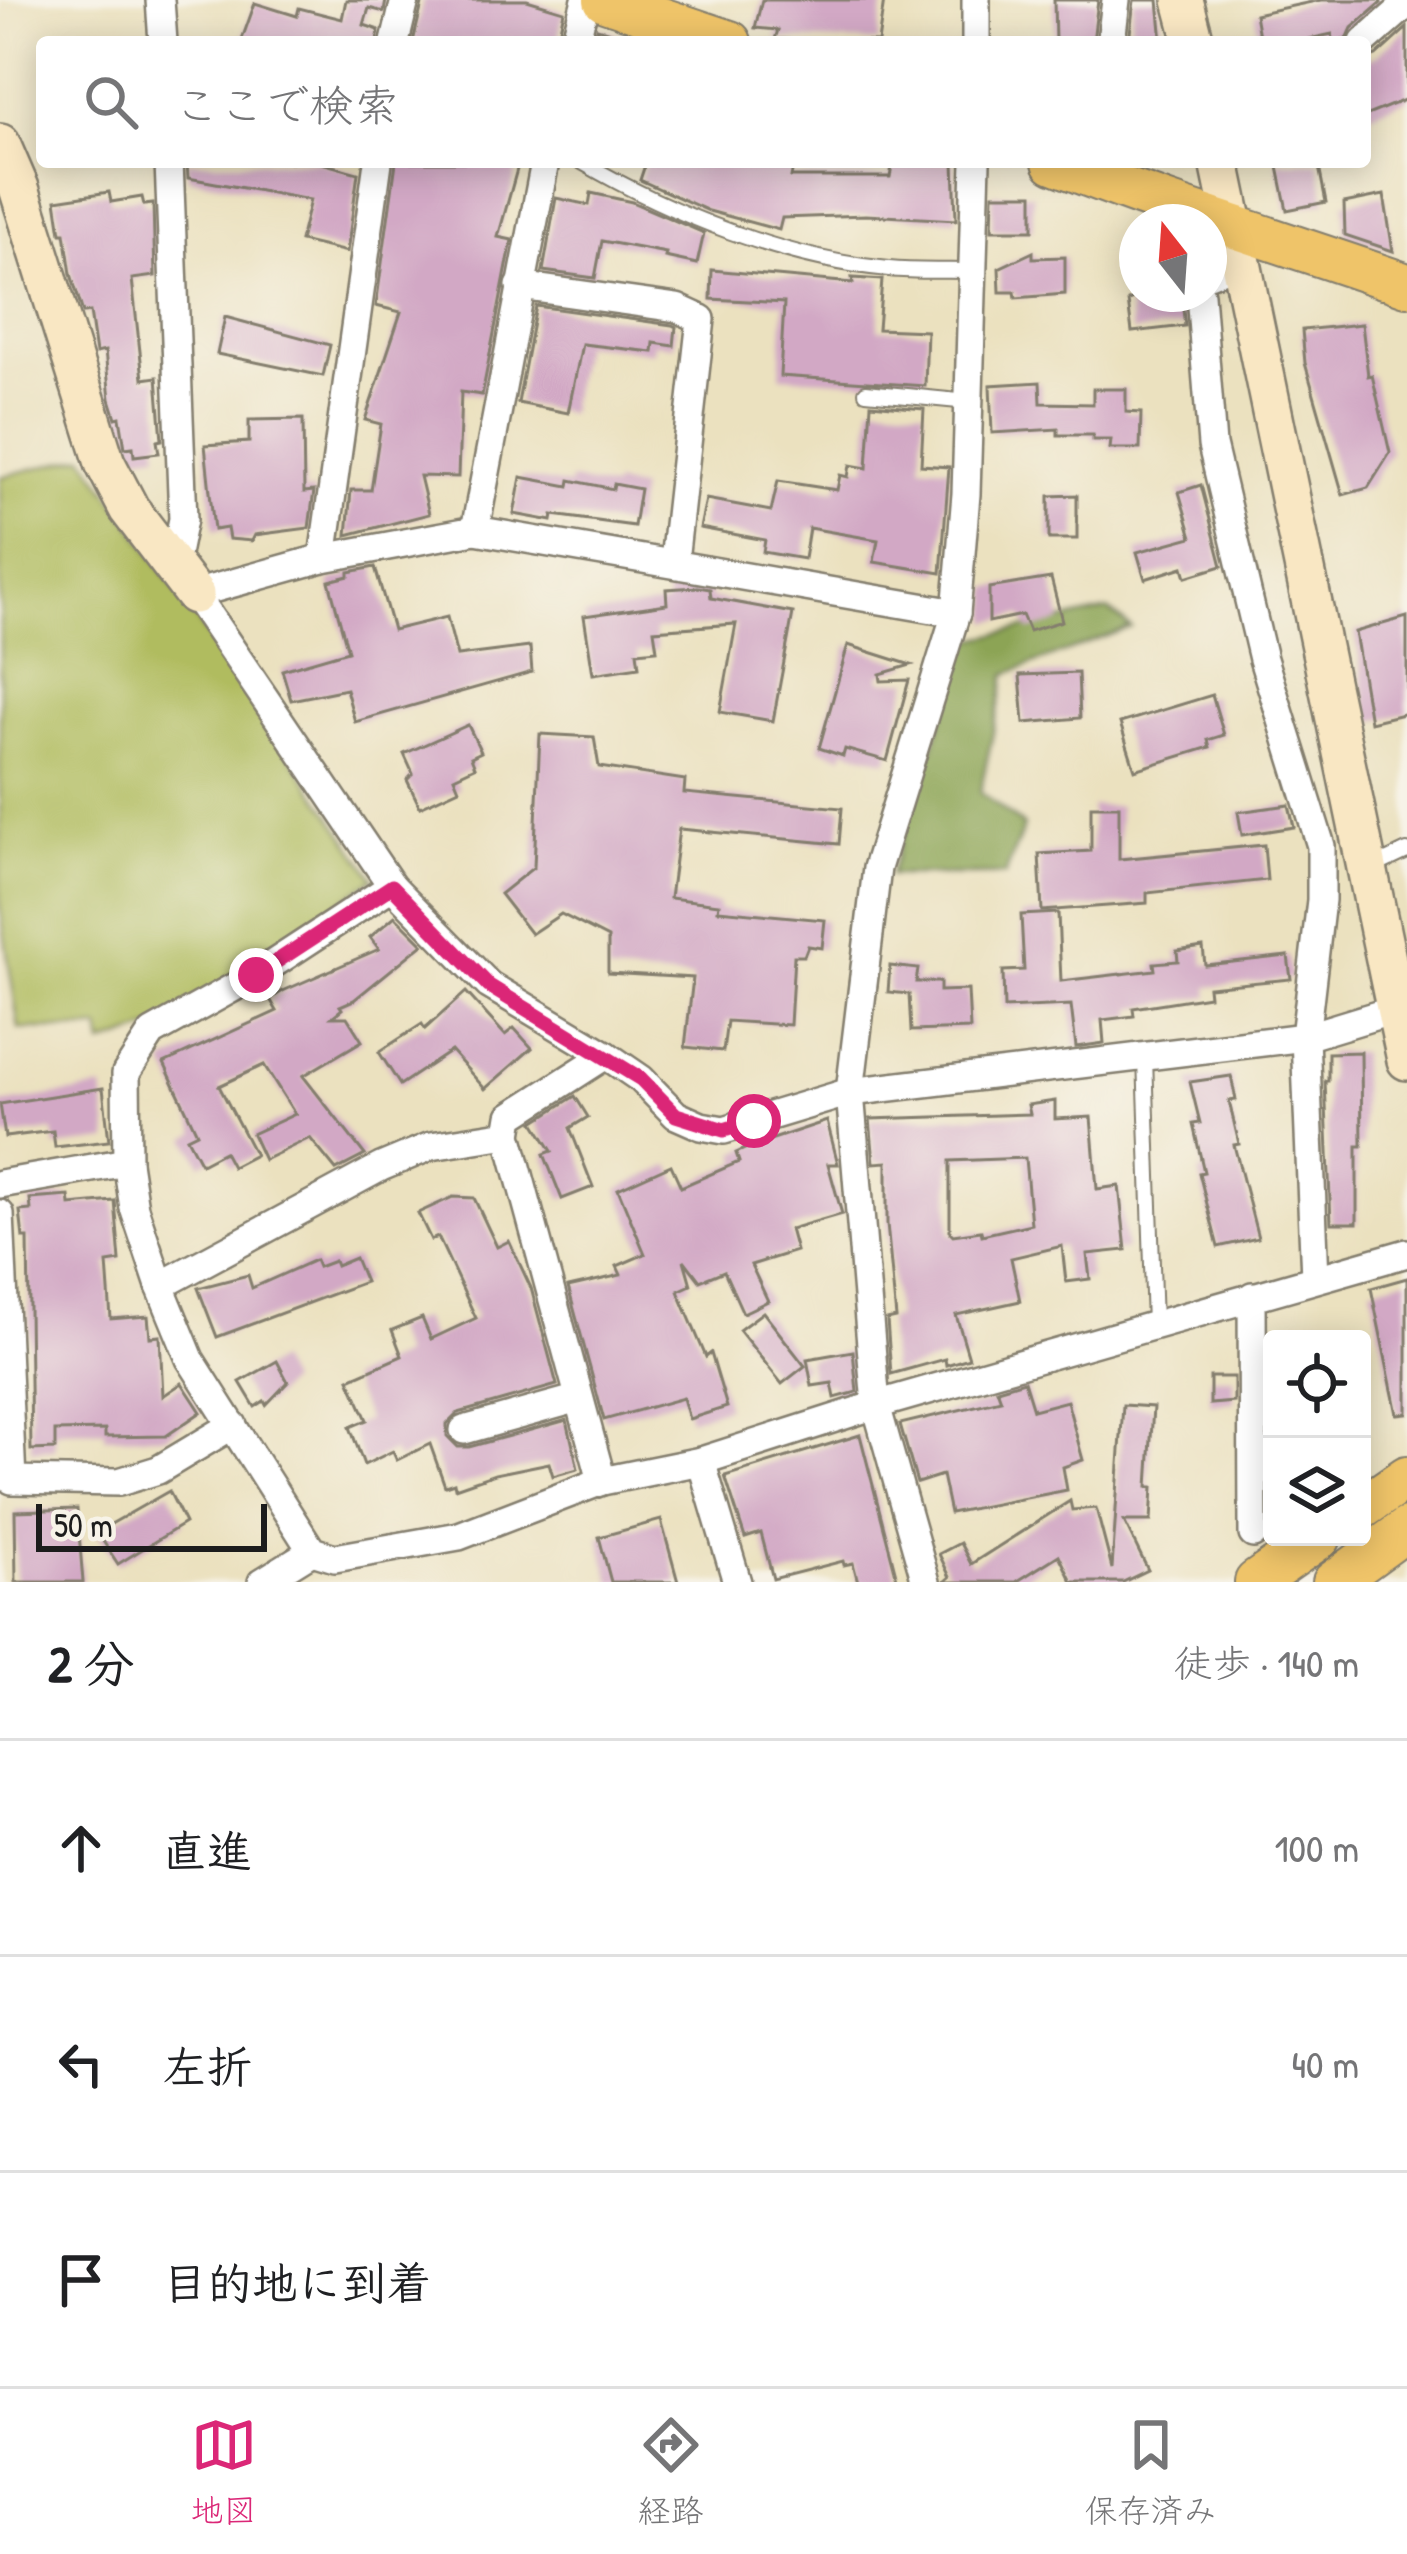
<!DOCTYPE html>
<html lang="ja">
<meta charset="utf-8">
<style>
:root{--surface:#fff;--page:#f6f6f6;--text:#202124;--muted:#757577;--line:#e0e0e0;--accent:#db2777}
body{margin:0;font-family:"Patrick Hand","Klee One",sans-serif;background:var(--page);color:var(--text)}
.controls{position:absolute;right:36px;bottom:36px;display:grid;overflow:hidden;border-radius:12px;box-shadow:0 6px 30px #0003}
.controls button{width:108px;height:108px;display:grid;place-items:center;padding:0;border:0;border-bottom:3px solid var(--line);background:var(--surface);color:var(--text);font:60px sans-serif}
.compass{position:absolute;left:1119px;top:204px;width:108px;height:108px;border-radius:50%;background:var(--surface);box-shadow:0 6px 30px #0003;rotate:343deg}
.scale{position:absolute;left:36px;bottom:30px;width:231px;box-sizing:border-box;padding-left:12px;border:6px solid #1c1c1c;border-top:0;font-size:33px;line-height:42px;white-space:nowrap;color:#1c1c1c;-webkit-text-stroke:9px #f7f3e8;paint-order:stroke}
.stop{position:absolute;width:36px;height:36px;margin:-27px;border:9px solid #db2777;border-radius:50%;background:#fff}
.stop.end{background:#db2777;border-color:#fff;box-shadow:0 3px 12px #0008}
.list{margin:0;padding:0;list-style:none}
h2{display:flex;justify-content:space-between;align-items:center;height:156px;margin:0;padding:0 48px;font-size:51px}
h2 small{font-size:39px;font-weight:400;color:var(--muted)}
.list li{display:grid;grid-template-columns:78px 1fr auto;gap:36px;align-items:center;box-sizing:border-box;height:216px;padding:0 48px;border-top:3px solid var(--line)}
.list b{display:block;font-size:45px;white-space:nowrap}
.list em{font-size:39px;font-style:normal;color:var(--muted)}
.icon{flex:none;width:66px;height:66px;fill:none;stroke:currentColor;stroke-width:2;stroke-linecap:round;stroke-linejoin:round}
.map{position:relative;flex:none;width:1407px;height:1582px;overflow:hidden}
.search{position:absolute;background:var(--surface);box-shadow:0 6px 30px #0003;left:36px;right:36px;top:36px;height:132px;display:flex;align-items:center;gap:30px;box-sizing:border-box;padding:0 42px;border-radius:12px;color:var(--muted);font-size:45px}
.sheet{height:804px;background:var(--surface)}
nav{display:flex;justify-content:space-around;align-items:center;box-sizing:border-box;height:168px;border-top:3px solid var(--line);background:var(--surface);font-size:33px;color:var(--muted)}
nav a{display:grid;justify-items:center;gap:6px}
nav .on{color:var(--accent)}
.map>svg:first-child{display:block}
.green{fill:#b0bc5e;stroke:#666c3d;stroke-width:3}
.forest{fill:#8ca455;stroke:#546038;stroke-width:3}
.building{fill:#d2a8c5;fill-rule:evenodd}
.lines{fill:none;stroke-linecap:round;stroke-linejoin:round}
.lane-casing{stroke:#847e6e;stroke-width:18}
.street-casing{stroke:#847e6e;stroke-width:32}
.secondary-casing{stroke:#847e6e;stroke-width:44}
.primary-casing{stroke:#847e6e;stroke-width:46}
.lane{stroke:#fff;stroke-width:14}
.street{stroke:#fff;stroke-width:27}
.secondary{stroke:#f9e7c3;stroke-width:39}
.primary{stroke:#efc469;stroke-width:42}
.route{stroke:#db2777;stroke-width:15}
</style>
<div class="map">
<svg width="1407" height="1582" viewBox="0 0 1407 1582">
<rect width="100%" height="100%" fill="#f7f3e8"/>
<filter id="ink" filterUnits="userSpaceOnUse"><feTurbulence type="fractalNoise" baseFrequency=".00833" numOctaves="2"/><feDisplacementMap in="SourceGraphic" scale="24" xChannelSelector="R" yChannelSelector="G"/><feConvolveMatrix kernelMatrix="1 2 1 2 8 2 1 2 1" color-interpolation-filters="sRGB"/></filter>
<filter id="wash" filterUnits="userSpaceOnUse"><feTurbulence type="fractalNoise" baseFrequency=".004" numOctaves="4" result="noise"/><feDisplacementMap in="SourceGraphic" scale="48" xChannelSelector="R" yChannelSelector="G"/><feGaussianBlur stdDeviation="2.7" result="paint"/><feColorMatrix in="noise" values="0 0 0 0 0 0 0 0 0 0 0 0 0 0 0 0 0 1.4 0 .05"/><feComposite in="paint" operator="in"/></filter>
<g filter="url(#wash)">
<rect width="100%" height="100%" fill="#ebe1bf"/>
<path class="green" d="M84 456 374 878 178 1019 103 1045 100 1029H19L0 907V477Z"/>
<path class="forest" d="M1108 610 1131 627 1006 674 980 792 1024 826 1005 875H890L969 640Z"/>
<g id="blocks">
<g class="building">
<path d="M346 0H386L384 12 369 8 364 25 379 30 377 42H241L255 3 297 16 299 8 342 19Z"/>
<path d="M423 0H527L564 11 557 42H413Z"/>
<path d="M762 0H884L878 42 775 39 778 30 755 28Z"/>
<path d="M1054 0H1098L1093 42H1055Z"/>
<path d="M1134 0H1158L1162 42H1129Z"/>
<path d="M1321 0H1380L1381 3 1352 28 1347 39 1334 42 1332 34 1295 42H1260L1255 14Z"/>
<path d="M597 28 626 37 625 42H594Z"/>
<path d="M1407 28V99L1365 116V60L1376 56Z"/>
<path d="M187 162H318L358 173 347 252 300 241 310 200 188 178Z"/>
<path d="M396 162H519L498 237 512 240 482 395 461 392 458 477 420 476 429 514 347 535 351 490H371L381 424 365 420 401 312 376 306Z"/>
<path d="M646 162H794L791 177H890L893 162H954L956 220 866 215 782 218 779 230 709 211 640 180Z"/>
<path d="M1277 162H1318L1326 202 1287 210Z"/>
<path d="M109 192 111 202 142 197 144 205 153 204 155 276 132 279 143 379 157 377 162 440 157 441 159 453 134 456 133 447 125 448 120 417 116 418 110 399 105 351 96 353 90 312 83 313 71 274 65 233H61L56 200Z"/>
<path d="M591 193 632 202 704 233 697 264 665 257 666 253 602 241 595 278 543 271 556 198 589 205Z"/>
<path d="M993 194H1033V230H992Z"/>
<path d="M1384 195 1393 251 1345 235 1344 203Z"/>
<path d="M1033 252V258L1065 257V294L1016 298 1015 292H1000L999 268Z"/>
<path d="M712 270 853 283 852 278 882 280 878 329 927 331 925 386 780 376 784 303 711 299Z"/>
<path d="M1132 294H1181L1185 326 1132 332 1128 301 1133 299Z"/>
<path d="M536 306 672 325 676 327 674 346 654 343 653 352 582 344 568 413 518 403Z"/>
<path d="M225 317 330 345 323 376 217 354Z"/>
<path d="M1362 324 1368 376 1372 375 1390 453 1368 488 1343 495 1305 363 1302 330Z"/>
<path d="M1040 382 1041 403 1093 404V389H1126V412L1141 413 1140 449H1110L1111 440H1093V435H1058V429L992 433 990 385Z"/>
<path d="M871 404 924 409 921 465 949 467 941 573 874 562 878 540 809 528 804 559 763 552 765 540 700 528 706 499 771 511 778 481 837 490 840 475 848 477 850 465 867 468Z"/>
<path d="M303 419 304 492 314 491 309 528 255 535 252 541 229 539 227 528 214 530 205 445 249 442V420Z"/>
<path d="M521 477 569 486 570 480 613 489 614 484 640 489 634 526 553 515 552 521 514 514Z"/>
<path d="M1201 485 1222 566 1186 577 1183 567 1145 579 1137 552 1192 537 1179 492Z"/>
<path d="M1077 495V539H1049V496Z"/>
<path d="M375 567 393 630 447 617 457 656 530 647 532 672 355 722 346 689 291 700 282 670 348 651 329 581 349 576V572Z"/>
<path d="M1051 578 1062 621 1029 631 1022 615 989 622V588Z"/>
<path d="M698 587 710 589 711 598 793 613 773 721 720 712 736 624 654 630 657 650 637 652 639 667 593 674 584 616 667 604 666 589Z"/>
<path d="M1407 617V713L1370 722 1355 632Z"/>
<path d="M848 645 911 665 880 674 881 681 909 680 887 761 845 749 843 756 819 748Z"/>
<path d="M1078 673 1080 718 1024 723 1020 675Z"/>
<path d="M1212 695 1224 735 1208 740 1210 747 1135 770 1120 723Z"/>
<path d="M468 725 481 752 471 757 475 767 454 777 459 789 420 807 407 780 413 774 404 754Z"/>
<path d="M540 734 594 737 599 767 685 780 684 793 842 808 839 844 679 829 670 898 719 904 718 910 825 920 822 948 808 946 804 956H794L790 1025 727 1021 723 1051 685 1047 693 978 608 973V938L561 914 531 934 500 894 534 867Z"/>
<path d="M1289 805 1294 827 1242 835 1238 812Z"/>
<path d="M1091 806H1119V859L1264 845 1267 880 1147 893V903L1042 911 1039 854 1091 851Z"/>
<path d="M1058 913 1061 981 1155 970 1154 963 1178 961 1177 951 1203 947 1205 965 1288 956 1291 979 1208 987 1209 996 1133 1008 1134 1016 1102 1020 1104 1043 1076 1047 1071 1005 1004 1008 1003 971 1024 970 1021 915Z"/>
<path d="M395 916 423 944 354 1000 340 1006 342 1009 332 1017H347L362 1041 303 1076 365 1155 336 1170 310 1138 264 1160 252 1134 295 1114 264 1065 219 1086 255 1155 232 1167 224 1152 201 1164 187 1138 197 1133 164 1063 277 1011 270 999 283 991 379 949 370 937Z"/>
<path d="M890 966 918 969 916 982H940V991L968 990 970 1029 911 1031 909 994 888 992Z"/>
<path d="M466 992 505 1035 514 1028 532 1048 485 1089 451 1051 400 1085 379 1052 422 1024 425 1029Z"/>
<path d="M1361 1052 1362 1146H1357V1223H1331L1325 1081H1328V1053Z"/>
<path d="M1231 1076 1236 1100 1229 1101 1239 1144 1234 1145 1258 1238 1218 1247 1199 1173 1204 1172 1193 1124 1200 1123 1190 1082Z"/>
<path d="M103 1088 109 1141 55 1147 53 1131 5 1137 0 1104Z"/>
<path d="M575 1096 588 1117 570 1128 593 1187 562 1199 544 1154 552 1151 534 1122Z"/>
<path d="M1055 1101V1119L1091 1117 1097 1189 1119 1186 1126 1250 1087 1254 1090 1279 1066 1282 1062 1246 1011 1258 1020 1301 956 1315 969 1358 946 1365 945 1359 891 1374 887 1320 896 1318 887 1224V1162L874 1163 870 1119 1030 1114 1028 1105ZM1025 1158 1031 1224 982 1235 981 1231 953 1235 950 1232V1161Z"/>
<path d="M827 1121 838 1164H828L842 1214 790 1229 796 1251 751 1265 768 1301 743 1313 724 1271 700 1281 684 1260 691 1285 678 1291 706 1357 711 1353 727 1407 689 1419 683 1398 604 1420 568 1287 621 1275 617 1266 645 1254 618 1189 671 1165 681 1187 739 1162 736 1153 752 1146Z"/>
<path d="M69 1196 70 1205 115 1201 120 1261 107 1263 111 1319 148 1316 150 1337 160 1336 163 1396 182 1383 201 1412 166 1436 105 1437V1430L55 1431V1449L31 1450 28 1238H23L20 1211 31 1210 30 1199Z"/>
<path d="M453 1197 474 1198 497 1247 509 1241 531 1288 557 1385 458 1413 447 1424V1436L458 1447H469L567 1420 578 1469 553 1476 549 1463 495 1474 455 1488 454 1483 445 1486 430 1444 397 1460 393 1451 364 1465 350 1427 367 1420 349 1379 402 1356 392 1330 422 1318 431 1339 476 1318 438 1237 431 1240 418 1213Z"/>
<path d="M355 1258 365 1282 217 1337 198 1288 248 1275 252 1288 315 1260 318 1267 334 1261 336 1266Z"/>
<path d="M1407 1278V1413L1397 1414 1371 1288Z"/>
<path d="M763 1312 805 1366 782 1384 739 1330Z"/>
<path d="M853 1351 857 1392 835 1398 832 1383 812 1386 807 1359Z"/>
<path d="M277 1361 288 1382 266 1405 264 1401 255 1407 240 1382Z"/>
<path d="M1210 1377H1234V1402L1210 1404Z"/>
<path d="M1024 1381 1033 1410 1067 1401 1083 1460 1063 1467 1067 1490 950 1513 942 1475 917 1483 900 1424 1001 1400 997 1389Z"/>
<path d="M1123 1405 1153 1407 1148 1487H1153L1151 1521H1124L1148 1570 1123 1582H1072L1059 1555 1016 1582H944L950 1577 939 1554 960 1543 971 1564 1070 1501 1072 1510 1096 1508 1112 1569Z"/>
<path d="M860 1435 898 1582H858L853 1563 844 1565 843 1561 773 1579 761 1533 745 1538 725 1476Z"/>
<path d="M169 1491 185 1523 118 1564 97 1532Z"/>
<path d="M77 1509 83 1582H16L15 1511Z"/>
<path d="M661 1520 678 1582H611L599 1537Z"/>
</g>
</g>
</g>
<g filter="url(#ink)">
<use href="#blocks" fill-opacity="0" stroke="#847e6e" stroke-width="3"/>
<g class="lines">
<g class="lane-casing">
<g id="lane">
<path d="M582 162C671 214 786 260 889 269 917 272 945 270 973 271"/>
<path d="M866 392 969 402"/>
<path d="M1373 867 1407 851"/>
<path d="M1145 1058 1154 1324"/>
</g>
</g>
<g class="street-casing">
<g id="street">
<path d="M160 0 163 42"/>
<path d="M976 0V42"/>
<path d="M395 42 405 0"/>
<path d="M575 42 586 0"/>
<path d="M1111 42 1116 0"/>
<path d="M1364 42 1407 4"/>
<path d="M169 162 183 519 173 569"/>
<path d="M1209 274 1241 261"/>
<path d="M520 286 677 308 701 319 674 561"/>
<path d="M1200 294 1212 445 1263 659 1321 846V900L1305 1037 1315 1278"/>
<path d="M475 530 545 162"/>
<path d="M323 558 378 162"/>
<path d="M956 613 475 530 323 558 194 594 392 886 489 985 606 1055 641 1079 676 1115 701 1126 724 1130 850 1092 1305 1037 1407 1006"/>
<path d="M392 886 256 975 152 1033 126 1073 127 1162 134 1208 160 1286 190 1359 312 1551 335 1558 459 1536 602 1481 701 1461 876 1405 1407 1253"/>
<path d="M0 1184 127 1162"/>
<path d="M0 1214 12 1480 119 1482 158 1470 233 1425"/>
<path d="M160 1286 381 1167 431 1146 508 1134"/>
<path d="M1252 1296 1253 1534"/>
<path d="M464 1430 579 1398"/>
<path d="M701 1461 737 1582"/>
<path d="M602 1481 508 1134 511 1116 606 1055"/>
<path d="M262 1582 312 1551"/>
<path d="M926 1582 876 1405 850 1092 877 868 956 613 966 494 976 162"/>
</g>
</g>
<g class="secondary-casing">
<g id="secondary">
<path d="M1183 0 1194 42"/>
<path d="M0 144 19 188 105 463 129 509 194 594"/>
<path d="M1220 162 1407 1060"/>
</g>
</g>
<g class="primary-casing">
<g id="primary">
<path d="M605 0 730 42"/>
<path d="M1054 162C1170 208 1290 244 1407 285"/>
<path d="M1362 1508 1407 1477"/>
<path d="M1256 1582 1320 1537"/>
<path d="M1334 1582 1407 1529"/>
</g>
</g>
<use href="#lane" class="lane"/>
<use href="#street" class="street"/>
<use href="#secondary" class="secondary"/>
<use href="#primary" class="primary"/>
</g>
</g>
<g class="lines" filter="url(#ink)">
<path class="route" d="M256 975 392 886 489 986 641 1079 676 1115 724 1130 754 1121"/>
</g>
</svg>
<div class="controls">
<button><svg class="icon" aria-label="locate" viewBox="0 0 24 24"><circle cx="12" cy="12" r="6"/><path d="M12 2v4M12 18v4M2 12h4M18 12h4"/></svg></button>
<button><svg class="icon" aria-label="layers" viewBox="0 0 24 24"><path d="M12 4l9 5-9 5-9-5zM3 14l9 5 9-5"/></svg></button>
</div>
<svg class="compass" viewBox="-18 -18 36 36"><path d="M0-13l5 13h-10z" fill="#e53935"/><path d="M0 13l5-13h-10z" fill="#757577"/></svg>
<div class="scale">50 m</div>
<div class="stop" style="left:754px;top:1121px"></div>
<div class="stop end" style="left:256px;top:975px"></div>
<div class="search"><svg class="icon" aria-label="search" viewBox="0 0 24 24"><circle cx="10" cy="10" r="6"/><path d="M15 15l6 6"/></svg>ここで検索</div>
</div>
<section class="sheet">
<h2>2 分<small>徒歩 · 140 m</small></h2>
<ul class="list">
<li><svg class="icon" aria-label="ahead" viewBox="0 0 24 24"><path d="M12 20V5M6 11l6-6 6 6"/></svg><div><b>直進</b></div><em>100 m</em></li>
<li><svg class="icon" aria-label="left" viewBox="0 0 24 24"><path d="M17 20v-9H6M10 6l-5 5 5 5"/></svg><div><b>左折</b></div><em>40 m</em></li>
<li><svg class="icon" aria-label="arrive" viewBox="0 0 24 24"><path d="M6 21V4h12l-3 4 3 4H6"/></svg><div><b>目的地に到着</b></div></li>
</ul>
</section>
<nav>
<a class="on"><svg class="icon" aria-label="map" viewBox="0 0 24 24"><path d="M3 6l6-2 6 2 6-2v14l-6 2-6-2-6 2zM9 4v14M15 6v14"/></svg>地図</a>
<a><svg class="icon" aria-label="directions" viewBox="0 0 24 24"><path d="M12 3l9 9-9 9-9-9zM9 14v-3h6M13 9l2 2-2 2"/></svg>経路</a>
<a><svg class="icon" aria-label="saved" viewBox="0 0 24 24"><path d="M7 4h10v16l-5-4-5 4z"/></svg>保存済み</a>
</nav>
